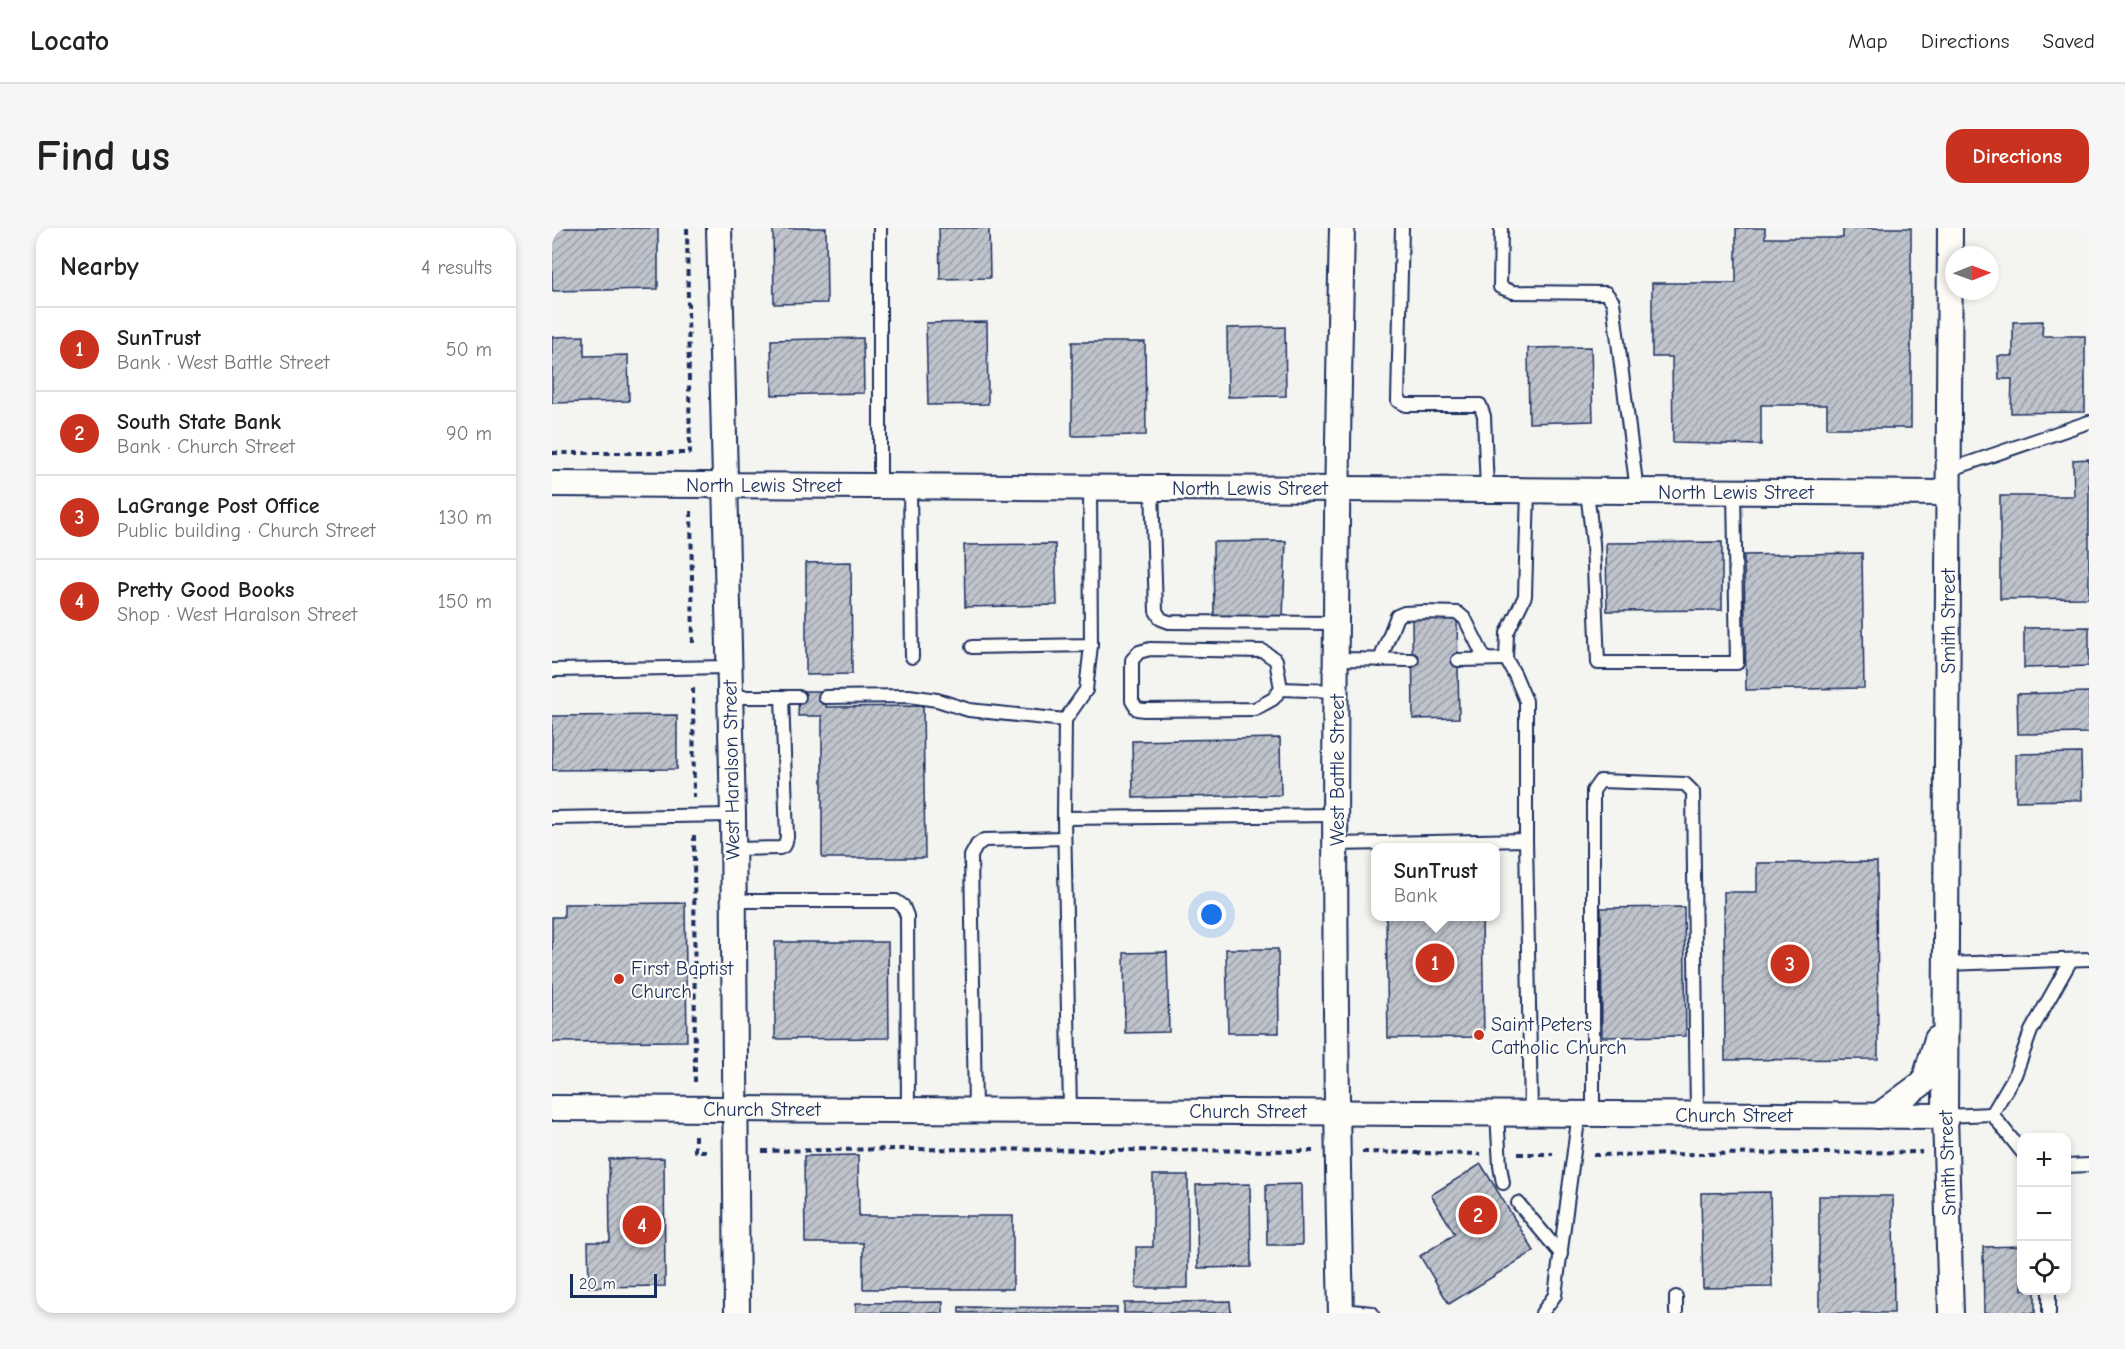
<!DOCTYPE html>
<meta charset="utf-8">
<style>
:root{--surface:#fff;--page:#f6f6f6;--text:#222;--muted:#767676;--line:#e0e0e0;--accent:#c8321e}
body{margin:0;font-family:"Comic Neue",sans-serif;background:var(--page);color:var(--text)}
.controls{position:absolute;right:18px;bottom:18px;display:grid;overflow:hidden;border-radius:12px;box-shadow:0 3px 9px #0003}
.controls button{width:54px;height:54px;display:grid;place-items:center;padding:0;border:0;border-bottom:2px solid var(--line);background:var(--surface);color:var(--text);font:30px sans-serif}
.compass{position:absolute;left:1393px;top:18px;width:54px;height:54px;border-radius:50%;background:var(--surface);box-shadow:0 3px 9px #0003;rotate:89deg}
.scale{position:absolute;left:18px;bottom:15px;width:87px;box-sizing:border-box;padding-left:6px;border:3px solid #1b2f5e;border-top:0;font-size:16px;line-height:21px;white-space:nowrap;color:#1b2f5e;-webkit-text-stroke:4px #fdfcf7;paint-order:stroke}
.you{position:absolute;left:660px;top:687px;width:21px;height:21px;margin:-15px;border:4px solid #fff;border-radius:50%;background:#1a73e8;box-shadow:0 0 0 9px #1a73e833}
.badge{display:grid;place-items:center;width:39px;height:39px;border-radius:50%;background:var(--accent);color:#fff;font-size:20px;font-weight:700}
.pin{position:absolute;translate:-50% -50%;border:3px solid #fff;box-shadow:0 2px 6px #0006}
.popup{position:absolute;left:819px;top:615px;width:129px;height:78px;box-sizing:border-box;display:grid;place-content:center;border-radius:12px;background:var(--surface);filter:drop-shadow(0 2px 4px #0005);font-size:20px;white-space:nowrap;color:var(--muted)}
.popup b{font-size:22px;color:var(--text)}
.popup::after{content:'';position:absolute;left:50%;top:100%;margin-left:-12px;border:12px solid transparent;border-top-color:var(--surface)}
.list{margin:0;padding:0;list-style:none}
h2{display:flex;justify-content:space-between;align-items:center;height:78px;margin:0;padding:0 24px;font-size:26px}
h2 small{font-size:20px;font-weight:400;color:var(--muted)}
.list li{display:grid;grid-template-columns:39px 1fr auto;gap:18px;align-items:center;box-sizing:border-box;height:84px;padding:0 24px;border-top:2px solid var(--line)}
.list b{display:block;font-size:22px;white-space:nowrap}
.list p{margin:0;font-size:20px;white-space:nowrap;color:var(--muted)}
.list em{font-size:20px;font-style:normal;color:var(--muted)}
.icon{flex:none;width:33px;height:33px;fill:none;stroke:currentColor;stroke-width:2;stroke-linecap:round;stroke-linejoin:round}
.map{position:relative;flex:none;width:1537px;height:1085px;overflow:hidden;border-radius:18px}
header{display:flex;align-items:center;gap:36px;box-sizing:border-box;height:84px;padding:0 30px;background:var(--surface);border-bottom:2px solid var(--line)}
header strong{font-size:28px}
nav{display:flex;gap:33px;margin-inline-start:auto;font-size:21px}
.intro{display:flex;align-items:center;justify-content:space-between;box-sizing:border-box;height:144px;padding:0 36px}
h1{margin:0;font-size:42px}
.button{padding:15px 27px;border-radius:18px;background:var(--accent);color:#fff;font-size:21px;font-weight:700}
main{display:flex;gap:36px;padding:0 36px}
aside{flex:1;background:var(--surface);border-radius:18px;box-shadow:0 3px 9px #0003}
.map>svg:first-child{display:block}
.building{fill:url(#building-hatch);stroke:#1b2f5e;stroke-width:1.5}
.lines{fill:none;stroke-linecap:round;stroke-linejoin:round}
.lane-casing{stroke:#1b2f5e;stroke-width:16}
.street-casing{stroke:#1b2f5e;stroke-width:28}
.path{stroke:#1b2f5e;stroke-width:4;stroke-dasharray:6 4.5;stroke-linecap:butt}
.lane{stroke:#fdfcf7;stroke-width:12}
.street{stroke:#fdfcf7;stroke-width:24}
.poi-dot{fill:#c8321e;stroke:#fdfcf7;stroke-width:2}
.labels{text-anchor:middle;stroke-width:4.5;stroke-linejoin:round;paint-order:stroke}
.street-label{font-size:20px;fill:#1b2f5e;stroke:#fdfcf7}
.poi-label{font-size:20px;fill:#1b2f5e;stroke:#fdfcf7;text-anchor:start}
</style>
<header>
<strong>Locato</strong>
<nav><a>Map</a><a>Directions</a><a>Saved</a></nav>
</header>
<div class="intro"><h1>Find us</h1><a class="button">Directions</a></div>
<main>
<aside>
<h2>Nearby<small>4 results</small></h2>
<ul class="list">
<li><span class="badge">1</span><div><b>SunTrust</b><p>Bank · West Battle Street</p></div><em>50 m</em></li>
<li><span class="badge">2</span><div><b>South State Bank</b><p>Bank · Church Street</p></div><em>90 m</em></li>
<li><span class="badge">3</span><div><b>LaGrange Post Office</b><p>Public building · Church Street</p></div><em>130 m</em></li>
<li><span class="badge">4</span><div><b>Pretty Good Books</b><p>Shop · West Haralson Street</p></div><em>150 m</em></li>
</ul>
</aside>
<div class="map">
<svg width="1537" height="1085" viewBox="0 0 1537 1085">
<defs>
<pattern id="building-hatch" width="6" height="6" patternUnits="userSpaceOnUse" patternTransform="scale(1.5)"><rect width="6" height="6" fill="#bfc3cc"/><path d="M-1 1l2-2M0 6l6-6M5 7l2-2" fill="none" stroke="#9a9fa9"/></pattern>
</defs>
<rect width="100%" height="100%" fill="#f4f4f1"/>
<filter id="ink" filterUnits="userSpaceOnUse"><feTurbulence type="fractalNoise" baseFrequency=".0167" numOctaves="2"/><feDisplacementMap in="SourceGraphic" scale="12" xChannelSelector="R" yChannelSelector="G"/><feConvolveMatrix kernelMatrix="1 2 1 2 8 2 1 2 1" color-interpolation-filters="sRGB"/></filter>
<g filter="url(#ink)">
<g class="building">
<path d="M0 0H106V61L0 63Z"/>
<path d="M221 0H274L275 75 222 76Z"/>
<path d="M387 0H437L438 50 388 51Z"/>
<path d="M1184 0H1213V10H1291V0H1359V200H1275V177H1209V217L1121 215 1120 129H1100V55H1184Z"/>
<path d="M1491 93 1490 108H1533V184L1459 185 1460 151H1447L1446 128H1461V94Z"/>
<path d="M435 94 436 176 376 177 374 95Z"/>
<path d="M733 99 734 168 676 169 675 100Z"/>
<path d="M32 108V128L76 127 77 173 0 175V109Z"/>
<path d="M311 110 312 165 220 167 219 112Z"/>
<path d="M520 114H593L594 207 520 208Z"/>
<path d="M1039 119 1041 193 977 195 976 120Z"/>
<path d="M1537 231V370L1448 371V268H1522L1521 232Z"/>
<path d="M734 313 731 389 662 390 661 314Z"/>
<path d="M1170 314V382L1055 383 1054 315Z"/>
<path d="M503 316 505 377 413 379 412 317Z"/>
<path d="M1310 325 1312 460 1194 462 1192 327Z"/>
<path d="M299 334 300 446 254 447V335Z"/>
<path d="M860 391H905L907 490 861 491Z"/>
<path d="M1537 399V438L1472 440V400Z"/>
<path d="M247 463H273L274 479 371 478 373 630H270V488H246Z"/>
<path d="M1537 464V505L1466 506 1465 466Z"/>
<path d="M125 487V541L0 542V488Z"/>
<path d="M728 510 729 567 581 570 580 513Z"/>
<path d="M1529 525 1530 572 1464 573V526Z"/>
<path d="M1325 634 1326 831 1173 832 1172 664H1205V635Z"/>
<path d="M133 675 135 813 0 814V689H12V676Z"/>
<path d="M1132 679 1134 808 1050 809 1049 680Z"/>
<path d="M834 688H930L932 809 836 810Z"/>
<path d="M223 714H336L337 810 223 811Z"/>
<path d="M674 721H726L727 805H676Z"/>
<path d="M615 724 617 804 573 805 572 725Z"/>
<path d="M306 927 307 988H461V1061H311V1015H253L252 928Z"/>
<path d="M112 930 113 1058 37 1059 36 1014H58L57 931Z"/>
<path d="M929 936 982 1023 897 1076 868 1028 903 1006 879 967Z"/>
<path d="M601 947H636V1060H584V1019H601Z"/>
<path d="M698 956 699 1039 646 1040 644 957Z"/>
<path d="M749 956 750 1017H715L714 957Z"/>
<path d="M1218 964 1220 1059 1151 1060 1149 965Z"/>
<path d="M1267 968H1341L1342 1085H1267Z"/>
<path d="M1470 1018V1062H1483V1085H1432L1431 1019Z"/>
<path d="M678 1073 679 1085H572V1075Z"/>
<path d="M391 1074V1085H304V1075Z"/>
<path d="M407 1079 565 1080V1085H407Z"/>
</g>
<g class="lines">
<g class="lane-casing">
<g id="lane">
<path d="M328 0V258"/>
<path d="M850 0 846 173 854 177H928L932 188 935 262"/>
<path d="M949 0 948 59 961 64 1054 65 1061 74 1085 263"/>
<path d="M1397 242 1537 194"/>
<path d="M358 258 360 429"/>
<path d="M600 260 604 383 609 391 617 394 785 395"/>
<path d="M1035 263 1041 315 1046 435H1185L1182 264"/>
<path d="M420 419 539 417 538 260"/>
<path d="M785 431 860 432"/>
<path d="M828 432 845 388 852 385 871 384 906 385 913 391 933 431"/>
<path d="M906 432 954 431"/>
<path d="M0 442 177 439"/>
<path d="M729 461 724 432 711 423 598 421 587 424 580 432V473L585 481 592 482 703 481 721 471 729 461 785 463"/>
<path d="M178 469H247"/>
<path d="M273 469 357 468 385 472 417 482 513 492 512 590"/>
<path d="M513 492 534 462 539 417"/>
<path d="M0 590 181 587"/>
<path d="M974 612V473L963 447 954 431 955 405 973 368 976 262"/>
<path d="M785 616 974 612 979 885"/>
<path d="M181 621 228 620 233 617 235 609 230 469"/>
<path d="M181 673H344L351 678 355 688 356 881"/>
<path d="M1393 736 1537 731"/>
<path d="M423 882 419 628 425 617 432 612 512 610"/>
<path d="M518 882 512 590 785 587"/>
<path d="M945 885 948 938 951 955"/>
<path d="M1041 886V563L1048 553 1133 556 1141 564 1145 887"/>
<path d="M1440 886 1463 847 1479 803 1519 732"/>
<path d="M1393 888 1440 886 1470 924"/>
<path d="M1514 938 1537 937"/>
<path d="M966 975 1009 1026"/>
<path d="M1497 1062V1085"/>
<path d="M789 1082 820 1085"/>
<path d="M990 1085 1003 1067 1027 885"/>
<path d="M1124 1085V1069"/>
</g>
</g>
<g class="street-casing">
<g id="street">
<path d="M167 0 181 587 185 1085"/>
<path d="M1398 0 1393 888 1399 1085"/>
<path d="M0 256 1397 265"/>
<path d="M0 880 1393 888"/>
<path d="M1326 888 1372 854 1385 811"/>
<path d="M789 1085C780 723 782 361 790 0"/>
</g>
</g>
<g class="path">
<path d="M135 0 138 230"/>
<path d="M0 225H138"/>
<path d="M139 283 141 419"/>
<path d="M141 460 142 569"/>
<path d="M142 607 143 854"/>
<path d="M143 907V923H158"/>
<path d="M210 923 345 921 761 923"/>
<path d="M810 924 929 926"/>
<path d="M966 926H1001"/>
<path d="M1041 927 1370 924"/>
</g>
<use href="#lane" class="lane"/>
<use href="#street" class="street"/>
</g>
</g>
<g class="poi-dot">
<circle cx="67" cy="751" r="6"/>
<circle cx="927" cy="807" r="6"/>
</g>
<g class="labels">
<g class="street-label">
<text x="212" y="264">North Lewis Street</text>
<text x="698" y="267">North Lewis Street</text>
<text x="1184" y="271">North Lewis Street</text>
<text transform="translate(1396 393) rotate(-90)" y="7">Smith Street</text>
<text transform="translate(179 542) rotate(-91)" y="7">West Haralson Street</text>
<text transform="translate(785 542) rotate(-90)" y="7">West Battle Street</text>
<text x="210" y="888">Church Street</text>
<text x="696" y="890">Church Street</text>
<text x="1182" y="894">Church Street</text>
<text transform="translate(1395 935) rotate(-92)" y="7">Smith Street</text>
</g>
<g class="poi-label">
<text x="79" y="747">First Baptist<tspan x="79" dy="23">Church</tspan></text>
<text x="939" y="803">Saint Peters<tspan x="939" dy="23">Catholic Church</tspan></text>
</g>
</g>
</svg>
<div class="controls">
<button>+</button>
<button>−</button>
<button><svg class="icon" aria-label="locate" viewBox="0 0 24 24"><circle cx="12" cy="12" r="6"/><path d="M12 2v4M12 18v4M2 12h4M18 12h4"/></svg></button>
</div>
<svg class="compass" viewBox="-18 -18 36 36"><path d="M0-13l5 13h-10z" fill="#e53935"/><path d="M0 13l5-13h-10z" fill="#767676"/></svg>
<div class="scale">20 m</div>
<div class="you"></div>
<div class="pin badge" style="left:883px;top:735px">1</div>
<div class="popup"><b>SunTrust</b>Bank</div>
<div class="pin badge" style="left:926px;top:987px">2</div>
<div class="pin badge" style="left:1238px;top:736px">3</div>
<div class="pin badge" style="left:90px;top:997px">4</div>
</div>
</main>
